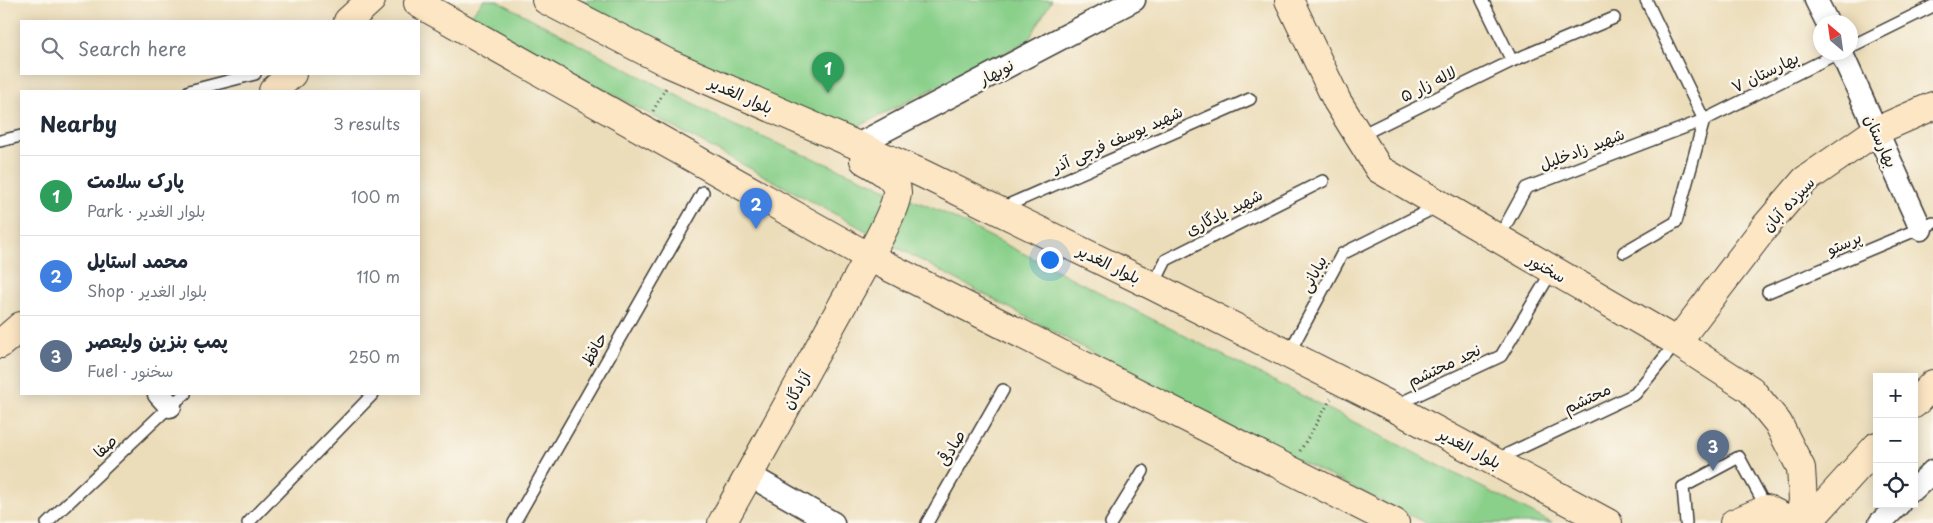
<!DOCTYPE html>
<meta charset="utf-8">
<style>
:root{--surface:#fff;--page:#f2f2f3;--text:#1f2937;--muted:#747a83;--line:#e0e1e3;--accent:#1f6fb2}
body{margin:0;font-family:"Playpen Sans","Playpen Sans Arabic",sans-serif;background:var(--page);color:var(--text)}
.controls{position:absolute;right:15px;bottom:15px;display:grid;overflow:hidden;border-radius:0px;box-shadow:0 2px 12px #0003}
.controls button{width:45px;height:45px;display:grid;place-items:center;padding:0;border:0;border-bottom:1px solid var(--line);background:var(--surface);color:var(--text);font:25px sans-serif}
.compass{position:absolute;left:1813px;top:15px;width:45px;height:45px;border-radius:50%;background:var(--surface);box-shadow:0 2px 12px #0003;rotate:331deg}
.you{position:absolute;left:1049px;top:259px;width:18px;height:18px;margin:-12px;border:4px solid #fff;border-radius:50%;background:#1a73e8;box-shadow:0 0 0 8px #1a73e833}
.badge{display:grid;place-items:center;width:32px;height:32px;border-radius:50%;background:var(--accent);color:#fff;font-size:16px;font-weight:700}
.pin{position:absolute;translate:-50% -41px;filter:drop-shadow(0 1px 2px #0008)}
.pin::after{content:'';position:absolute;top:26px;width:18px;height:15px;background:inherit;clip-path:polygon(0 0,100% 0,50% 100%)}
.list{margin:0;padding:0;list-style:none}
h2{display:flex;justify-content:space-between;align-items:center;height:65px;margin:0;padding:0 20px;font-size:21px}
h2 small{font-size:16px;font-weight:400;color:var(--muted)}
.list li{display:grid;grid-template-columns:32px 1fr auto;gap:15px;align-items:center;box-sizing:border-box;height:80px;padding:0 20px;border-top:1px solid var(--line)}
.list b{display:block;font-size:19px;white-space:nowrap}
.list p{margin:0;font-size:16px;white-space:nowrap;color:var(--muted)}
.list em{font-size:16px;font-style:normal;color:var(--muted)}
.icon{flex:none;width:28px;height:28px;fill:none;stroke:currentColor;stroke-width:2;stroke-linecap:round;stroke-linejoin:round}
.map{position:relative;flex:none;width:1933px;height:523px;overflow:hidden}
.search{position:absolute;background:var(--surface);box-shadow:0 2px 12px #0003;left:20px;top:20px;width:400px;height:55px;display:flex;align-items:center;gap:12px;box-sizing:border-box;padding:0 18px;border-radius:0px;color:var(--muted);font-size:19px}
.panel{position:absolute;background:var(--surface);box-shadow:0 2px 12px #0003;left:20px;top:90px;width:400px;height:305px;border-radius:0px}
.map>svg:first-child{display:block}
.green{fill:#8ad08b;stroke:#537654}
.lines{fill:none;stroke-linecap:round;stroke-linejoin:round}
.lane-casing{stroke:#3b3934;stroke-width:14}
.street-casing{stroke:#3b3934;stroke-width:25}
.secondary-casing{stroke:#3b3934;stroke-width:30}
.path{stroke:#3b3934;stroke-width:3;stroke-dasharray:1 4;stroke-linecap:butt}
.lane{stroke:#fff;stroke-width:11}
.street{stroke:#fff;stroke-width:22}
.secondary{stroke:#fce6c4;stroke-width:28}
.labels{text-anchor:middle;stroke-width:5;stroke-linejoin:round;paint-order:stroke}
.street-label{font-size:16px;fill:#1c1c1c;stroke:#fbf7ec}
</style>
<div class="map">
<svg width="1933" height="523" viewBox="0 0 1933 523">
<rect width="100%" height="100%" fill="#fbf7ec"/>
<filter id="ink" filterUnits="userSpaceOnUse"><feTurbulence type="fractalNoise" baseFrequency=".02" numOctaves="2"/><feDisplacementMap in="SourceGraphic" scale="10" xChannelSelector="R" yChannelSelector="G"/><feConvolveMatrix kernelMatrix="1 2 1 2 8 2 1 2 1" color-interpolation-filters="sRGB"/></filter>
<filter id="wash" filterUnits="userSpaceOnUse"><feTurbulence type="fractalNoise" baseFrequency=".0096" numOctaves="4" result="noise"/><feDisplacementMap in="SourceGraphic" scale="20" xChannelSelector="R" yChannelSelector="G"/><feGaussianBlur stdDeviation="1.12" result="paint"/><feColorMatrix in="noise" values="0 0 0 0 0 0 0 0 0 0 0 0 0 0 0 0 0 1.4 0 .05"/><feComposite in="paint" operator="in"/></filter>
<g filter="url(#wash)">
<rect width="100%" height="100%" fill="#ecddba"/>
<g class="green">
<path d="M484 0H496L733 125 942 212 1552 523H1426L1242 433 519 44 471 15Z"/>
<path d="M564 0H1052L1028 41 822 145Z"/>
</g>
</g>
<g filter="url(#ink)">
<g class="lines">
<g class="lane-casing">
<g id="lane">
<path d="M1482 0 1512 61"/>
<path d="M1850 47 1933 6"/>
<path d="M189 91 255 74"/>
<path d="M1359 136 1512 61 1614 18"/>
<path d="M0 141 21 136"/>
<path d="M999 209 1250 99"/>
<path d="M1498 239 1526 188 1704 120 1840 52"/>
<path d="M1624 252 1676 222 1704 120 1646 0"/>
<path d="M1153 286 1166 260 1323 181"/>
<path d="M1768 292 1933 223"/>
<path d="M1289 353 1342 254 1438 206"/>
<path d="M1394 406 1501 356 1552 271"/>
<path d="M1495 460 1635 394 1677 342"/>
<path d="M47 523 170 406 185 394"/>
<path d="M248 523 373 394"/>
<path d="M514 523 703 192"/>
<path d="M927 523 1003 390"/>
<path d="M1111 523 1143 471"/>
<path d="M1686 523 1683 487 1739 457 1767 509"/>
</g>
</g>
<g class="street-casing">
<g id="street">
<path d="M1816 0 1827 22"/>
<path d="M1841 52 1921 229"/>
<path d="M857 145 1134 0"/>
<path d="M159 394 170 406"/>
<path d="M749 475 833 523"/>
<path d="M1914 489 1933 471"/>
<path d="M1880 523 1899 504"/>
</g>
</g>
<g class="secondary-casing">
<g id="secondary">
<path d="M546 0 668 63 921 173 1153 286 1393 407 1608 523"/>
<path d="M1289 0 1337 101 1379 169 1677 342 1751 390 1778 423 1801 468 1803 501 1798 523"/>
<path d="M418 3 869 257 1395 523"/>
<path d="M348 21 371 0"/>
<path d="M273 91 292 74"/>
<path d="M1677 342 1764 228 1805 180 1876 131 1933 106"/>
<path d="M0 344 21 326"/>
<path d="M1914 404 1933 384"/>
<path d="M722 523C766 445 809 365 853 286 863 268 896 211 897 193 898 177 875 167 864 160"/>
<path d="M1734 523 1767 509 1781 516 1786 523"/>
<path d="M1807 523 1877 446"/>
</g>
</g>
<g class="path">
<path d="M653 111 667 86"/>
<path d="M1300 451 1331 399"/>
</g>
<use href="#lane" class="lane"/>
<use href="#street" class="street"/>
<use href="#secondary" class="secondary"/>
</g>
</g>
<g class="labels">
<g class="street-label">
<text transform="translate(996 72) rotate(-28)" y="6">نوبهار</text>
<text transform="translate(1765 72) rotate(-26)" y="6">بهارستان ۷</text>
<text transform="translate(1428 84) rotate(-26)" y="6">لاله زار ۵</text>
<text transform="translate(741 95) rotate(24)" y="6">بلوار الغدیر</text>
<text transform="translate(1117 139) rotate(-24)" y="6">شهید یوسف فرجی آذر</text>
<text transform="translate(1881 141) rotate(65)" y="6">بهارستان</text>
<text transform="translate(1582 149) rotate(-21)" y="6">شهید زادخلیل</text>
<text transform="translate(1788 204) rotate(-47)" y="6">سیزده آبان</text>
<text transform="translate(1224 212) rotate(-27)" y="6">شهید یادگاری</text>
<text transform="translate(1844 243) rotate(-23)" y="6">پرستو</text>
<text transform="translate(1109 264) rotate(26)" y="6">بلوار الغدیر</text>
<text transform="translate(1547 268) rotate(30)" y="6">سخنور</text>
<text transform="translate(1313 274) rotate(-62)" y="6">بیابانی</text>
<text transform="translate(594 349) rotate(-60)" y="6">حافظ</text>
<text transform="translate(1444 365) rotate(-25)" y="6">نجد محتشم</text>
<text transform="translate(796 390) rotate(-61)" y="6">آزادگان</text>
<text transform="translate(1587 398) rotate(-25)" y="6">محتشم</text>
<text transform="translate(105 446) rotate(-44)" y="6">صفا</text>
<text transform="translate(951 448) rotate(-60)" y="6">صادقی</text>
<text transform="translate(1470 448) rotate(28)" y="6">بلوار الغدیر</text>
</g>
</g>
</svg>
<div class="controls">
<button>+</button>
<button>−</button>
<button><svg class="icon" aria-label="locate" viewBox="0 0 24 24"><circle cx="12" cy="12" r="6"/><path d="M12 2v4M12 18v4M2 12h4M18 12h4"/></svg></button>
</div>
<svg class="compass" viewBox="-18 -18 36 36"><path d="M0-13l5 13h-10z" fill="#e53935"/><path d="M0 13l5-13h-10z" fill="#747a83"/></svg>
<div class="you"></div>
<div class="pin badge" style="left:828px;top:93px;background:#2e9e5b">1</div>
<div class="pin badge" style="left:756px;top:229px;background:#3f7fe0">2</div>
<div class="pin badge" style="left:1713px;top:471px;background:#5c6f8a">3</div>
<div class="search"><svg class="icon" aria-label="search" viewBox="0 0 24 24"><circle cx="10" cy="10" r="6"/><path d="M15 15l6 6"/></svg>Search here</div>
<section class="panel">
<h2>Nearby<small>3 results</small></h2>
<ul class="list">
<li><span class="badge" style="background:#2e9e5b">1</span><div><b>پارک سلامت</b><p>Park · بلوار الغدیر</p></div><em>100 m</em></li>
<li><span class="badge" style="background:#3f7fe0">2</span><div><b>محمد استایل</b><p>Shop · بلوار الغدیر</p></div><em>110 m</em></li>
<li><span class="badge" style="background:#5c6f8a">3</span><div><b>پمپ بنزین ولیعصر</b><p>Fuel · سخنور</p></div><em>250 m</em></li>
</ul>
</section>
</div>
